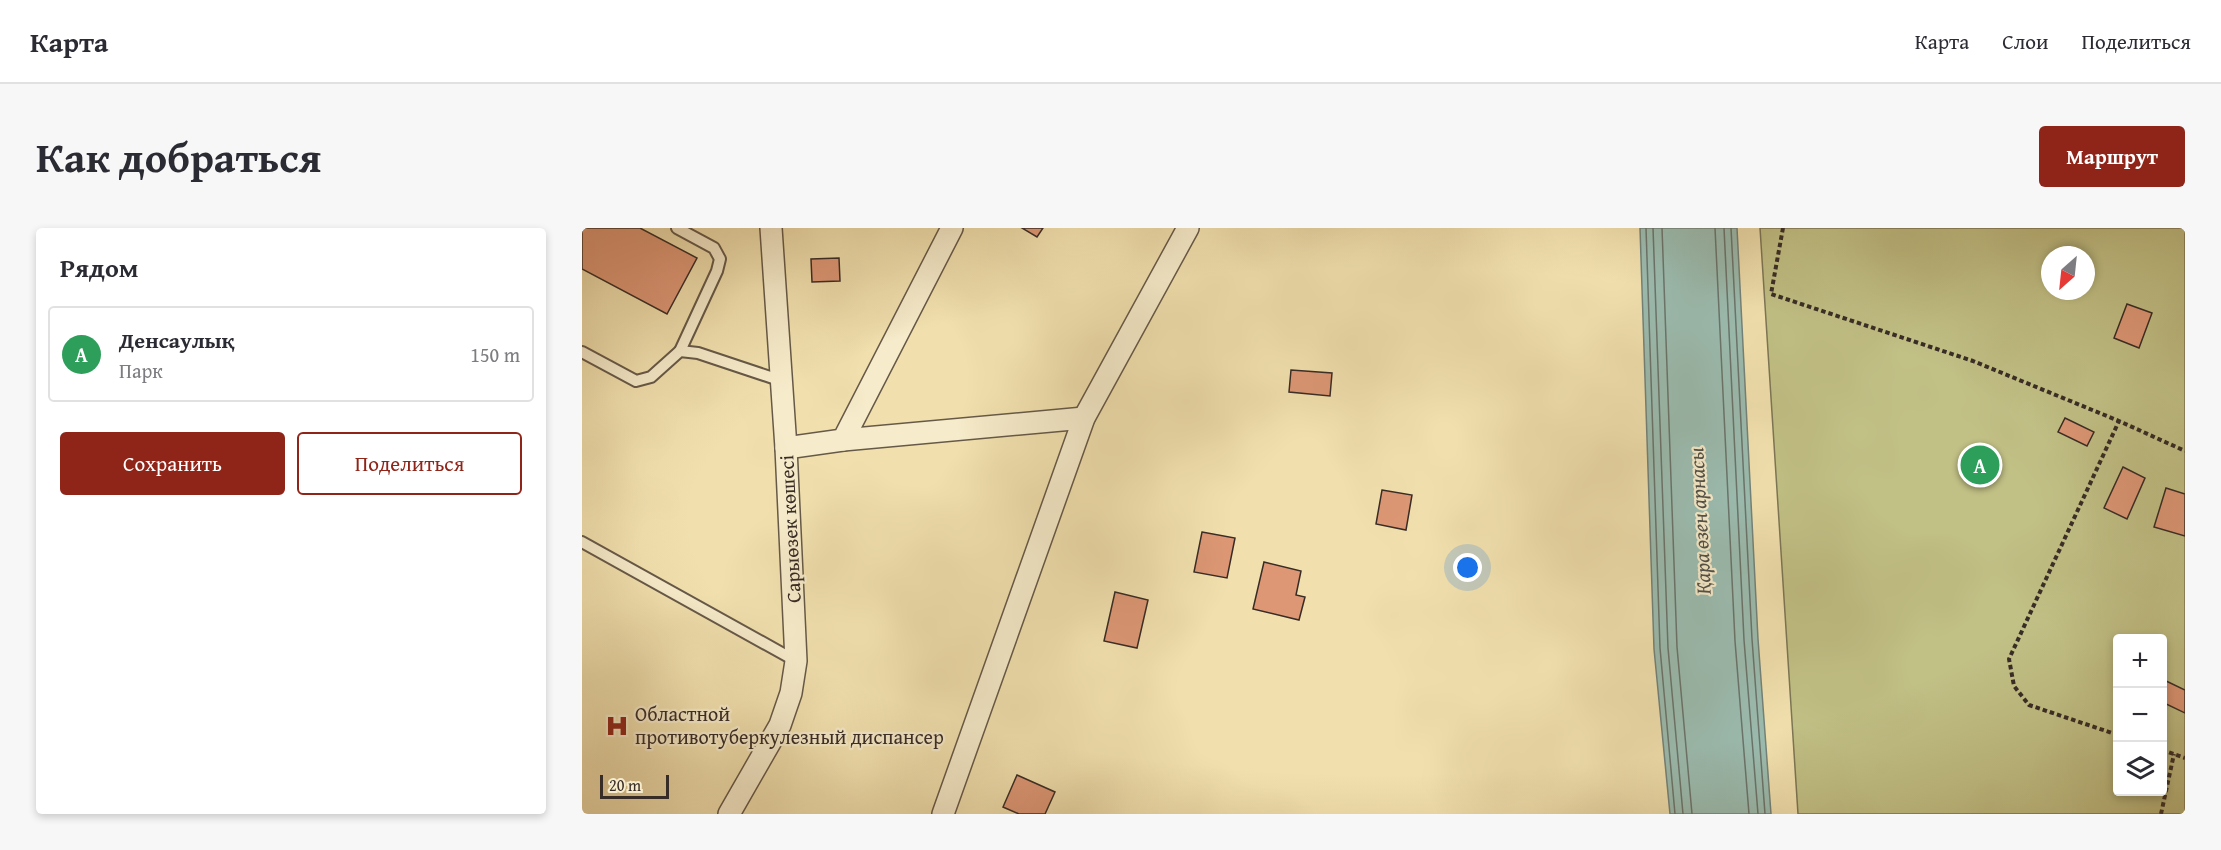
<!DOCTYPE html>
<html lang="ru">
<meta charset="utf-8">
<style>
:root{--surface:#fff;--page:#f7f7f7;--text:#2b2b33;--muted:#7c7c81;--line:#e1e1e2;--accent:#8f2418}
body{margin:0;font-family:"Gentium Book Plus",serif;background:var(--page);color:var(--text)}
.controls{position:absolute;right:18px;bottom:18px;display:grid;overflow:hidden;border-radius:6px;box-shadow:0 3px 9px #0003}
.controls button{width:54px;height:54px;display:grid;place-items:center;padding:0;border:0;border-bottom:2px solid var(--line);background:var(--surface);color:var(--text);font:30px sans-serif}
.compass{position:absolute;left:1459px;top:18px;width:54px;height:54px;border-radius:50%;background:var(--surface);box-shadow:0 3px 9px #0003;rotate:207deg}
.scale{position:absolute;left:18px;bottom:15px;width:69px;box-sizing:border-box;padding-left:6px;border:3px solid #382c26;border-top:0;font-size:16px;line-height:21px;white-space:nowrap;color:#382c26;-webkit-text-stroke:4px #f6ebca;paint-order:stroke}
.you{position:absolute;left:886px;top:340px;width:21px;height:21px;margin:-15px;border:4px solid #fff;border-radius:50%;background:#1a73e8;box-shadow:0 0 0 9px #1a73e833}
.badge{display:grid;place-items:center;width:39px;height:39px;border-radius:50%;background:var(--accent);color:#fff;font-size:20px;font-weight:700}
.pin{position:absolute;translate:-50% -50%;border:3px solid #fff;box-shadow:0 2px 6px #0006}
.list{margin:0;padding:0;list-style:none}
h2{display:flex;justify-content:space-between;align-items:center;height:78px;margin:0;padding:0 24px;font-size:26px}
h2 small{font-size:20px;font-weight:400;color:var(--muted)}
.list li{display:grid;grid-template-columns:39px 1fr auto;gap:18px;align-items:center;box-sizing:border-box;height:96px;margin:0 12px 12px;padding:0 12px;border:2px solid var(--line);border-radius:6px}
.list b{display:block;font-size:22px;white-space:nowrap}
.list p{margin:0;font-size:20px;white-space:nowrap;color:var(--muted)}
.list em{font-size:20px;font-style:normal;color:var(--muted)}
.actions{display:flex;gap:12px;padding:18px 24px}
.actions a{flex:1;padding:14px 0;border:2px solid var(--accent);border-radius:6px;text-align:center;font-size:21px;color:var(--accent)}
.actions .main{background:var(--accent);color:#fff}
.icon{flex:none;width:33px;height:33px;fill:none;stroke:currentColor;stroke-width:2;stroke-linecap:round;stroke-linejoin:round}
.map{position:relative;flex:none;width:1603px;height:586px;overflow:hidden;border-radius:6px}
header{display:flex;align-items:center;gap:36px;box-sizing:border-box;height:84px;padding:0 30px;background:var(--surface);border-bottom:2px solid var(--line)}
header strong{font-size:28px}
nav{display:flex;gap:33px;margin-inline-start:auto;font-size:21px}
.intro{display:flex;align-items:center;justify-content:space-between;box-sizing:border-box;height:144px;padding:0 36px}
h1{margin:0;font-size:42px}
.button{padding:15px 27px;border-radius:6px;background:var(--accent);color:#fff;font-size:21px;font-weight:700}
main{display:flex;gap:36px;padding:0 36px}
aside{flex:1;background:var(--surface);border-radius:6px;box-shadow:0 3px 9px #0003}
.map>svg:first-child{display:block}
.green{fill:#c1c085;stroke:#7c7656;stroke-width:1.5;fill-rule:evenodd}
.water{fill:#9bbcb0;stroke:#738279;stroke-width:1.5}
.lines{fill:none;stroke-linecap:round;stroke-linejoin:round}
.shore{stroke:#6a746b;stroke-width:1.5}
.building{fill:#dd9775;stroke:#382c26;stroke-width:1.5}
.lane-casing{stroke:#665948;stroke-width:14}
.street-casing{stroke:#665948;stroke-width:24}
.path{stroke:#382c26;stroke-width:4;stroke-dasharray:4.5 3;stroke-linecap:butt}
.lane{stroke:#f6ebca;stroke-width:10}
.street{stroke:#f6ebca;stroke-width:21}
.labels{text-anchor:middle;stroke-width:4.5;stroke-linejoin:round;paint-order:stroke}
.street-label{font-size:20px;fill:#382c26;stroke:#f6ebca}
.poi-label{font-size:20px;fill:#382c26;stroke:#f6ebca;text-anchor:start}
.water-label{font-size:21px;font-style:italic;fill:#515048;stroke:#f6ebca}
</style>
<header>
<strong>Карта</strong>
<nav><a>Карта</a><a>Слои</a><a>Поделиться</a></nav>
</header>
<div class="intro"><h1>Как добраться</h1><a class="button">Маршрут</a></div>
<main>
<aside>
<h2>Рядом<small></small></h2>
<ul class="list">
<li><span class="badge" style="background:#2e9e5b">A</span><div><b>Денсаулық</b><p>Парк</p></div><em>150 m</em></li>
</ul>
<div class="actions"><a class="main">Сохранить</a><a>Поделиться</a></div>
</aside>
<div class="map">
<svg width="1603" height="586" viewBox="0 0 1603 586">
<rect width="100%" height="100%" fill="#f1e0ae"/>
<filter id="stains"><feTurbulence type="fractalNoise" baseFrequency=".00333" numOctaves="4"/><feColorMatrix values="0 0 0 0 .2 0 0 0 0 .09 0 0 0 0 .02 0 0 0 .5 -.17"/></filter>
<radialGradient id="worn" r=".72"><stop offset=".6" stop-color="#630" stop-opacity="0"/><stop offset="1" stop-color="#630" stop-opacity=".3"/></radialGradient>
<path class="green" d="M1178 0H1603V586H1216ZM1468 27H1504V63H1468ZM1536 410H1580V564H1536Z"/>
<path class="water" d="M1058 0H1155L1176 411 1189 586H1088L1072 421Z"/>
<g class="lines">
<g class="shore">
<path d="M1064 0 1078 420 1093 586"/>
<path d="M1071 0 1086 420 1101 586"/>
<path d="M1080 0 1095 419 1110 586"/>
<path d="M1133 0 1153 413 1167 586"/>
<path d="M1142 0 1162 412 1176 586"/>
<path d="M1149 0 1170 411 1183 586"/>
</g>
</g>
<g class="building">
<path d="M0 0H58L115 30 85 86 0 41Z"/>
<path d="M440 0H461L455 9Z"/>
<path d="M257 30 258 53 230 54 229 31Z"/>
<path d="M1545 76 1570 85 1557 120 1532 110Z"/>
<path d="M709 142 750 145 748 168 707 164Z"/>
<path d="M1483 190 1512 204 1505 218 1476 204Z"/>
<path d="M1541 239 1563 250 1545 291 1522 280Z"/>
<path d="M1584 260 1603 266V308L1572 299Z"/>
<path d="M800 262 830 267 824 302 794 296Z"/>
<path d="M620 304 653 310 645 350 612 344Z"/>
<path d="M682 334 719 343 714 367 723 369 717 392 671 381Z"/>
<path d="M533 364 566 372 555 420 522 413Z"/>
<path d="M1580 451 1603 462V485L1580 474Z"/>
<path d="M435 547 473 564 463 586H437L421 579Z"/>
</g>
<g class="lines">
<g class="lane-casing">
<g id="lane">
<path d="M95 0 132 20 138 31 135 43 98 123"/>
<path d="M0 124 54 153 69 149 98 123 116 125 200 153"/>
<path d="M0 314 214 433"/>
</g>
</g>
<g class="street-casing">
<g id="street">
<path d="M261 212 502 190"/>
<path d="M204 220 261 212 370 0"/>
<path d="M147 586 198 497 209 465 214 433 204 220 189 0"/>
<path d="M361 586 502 190 606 0"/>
</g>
</g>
<g class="path">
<path d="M1201 0 1189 66 1391 133 1537 193 1603 223"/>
<path d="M1536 507 1447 477 1432 458 1427 431 1537 193"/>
<path d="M1580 522 1603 530"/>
<path d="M1579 586 1592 526"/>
</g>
<use href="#lane" class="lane"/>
<use href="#street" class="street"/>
</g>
<defs>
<g id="hospital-bare" transform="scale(1.8)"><path d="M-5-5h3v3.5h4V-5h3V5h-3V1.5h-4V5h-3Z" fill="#8f2418" stroke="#f6ebca" stroke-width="2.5" paint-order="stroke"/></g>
</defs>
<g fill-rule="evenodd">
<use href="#hospital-bare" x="35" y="498"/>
</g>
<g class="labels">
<g class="street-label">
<text transform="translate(208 301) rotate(-93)" y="7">Сарыөзек көшесі</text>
</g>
<g class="poi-label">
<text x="53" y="493">Областной<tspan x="53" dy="23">противотуберкулезный диспансер</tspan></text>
</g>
<g class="water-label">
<text transform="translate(1118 293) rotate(-93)" y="7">Қара өзен арнасы</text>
</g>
</g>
<rect width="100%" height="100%" filter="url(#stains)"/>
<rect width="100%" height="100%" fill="url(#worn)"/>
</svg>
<div class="controls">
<button>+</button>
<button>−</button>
<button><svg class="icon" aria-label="layers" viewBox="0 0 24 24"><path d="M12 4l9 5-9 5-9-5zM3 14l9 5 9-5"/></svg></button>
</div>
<svg class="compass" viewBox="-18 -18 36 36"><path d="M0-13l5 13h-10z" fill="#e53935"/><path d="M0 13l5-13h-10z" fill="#7c7c81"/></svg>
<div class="scale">20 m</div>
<div class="you"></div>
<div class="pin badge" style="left:1398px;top:237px;background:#2e9e5b">A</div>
</div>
</main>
